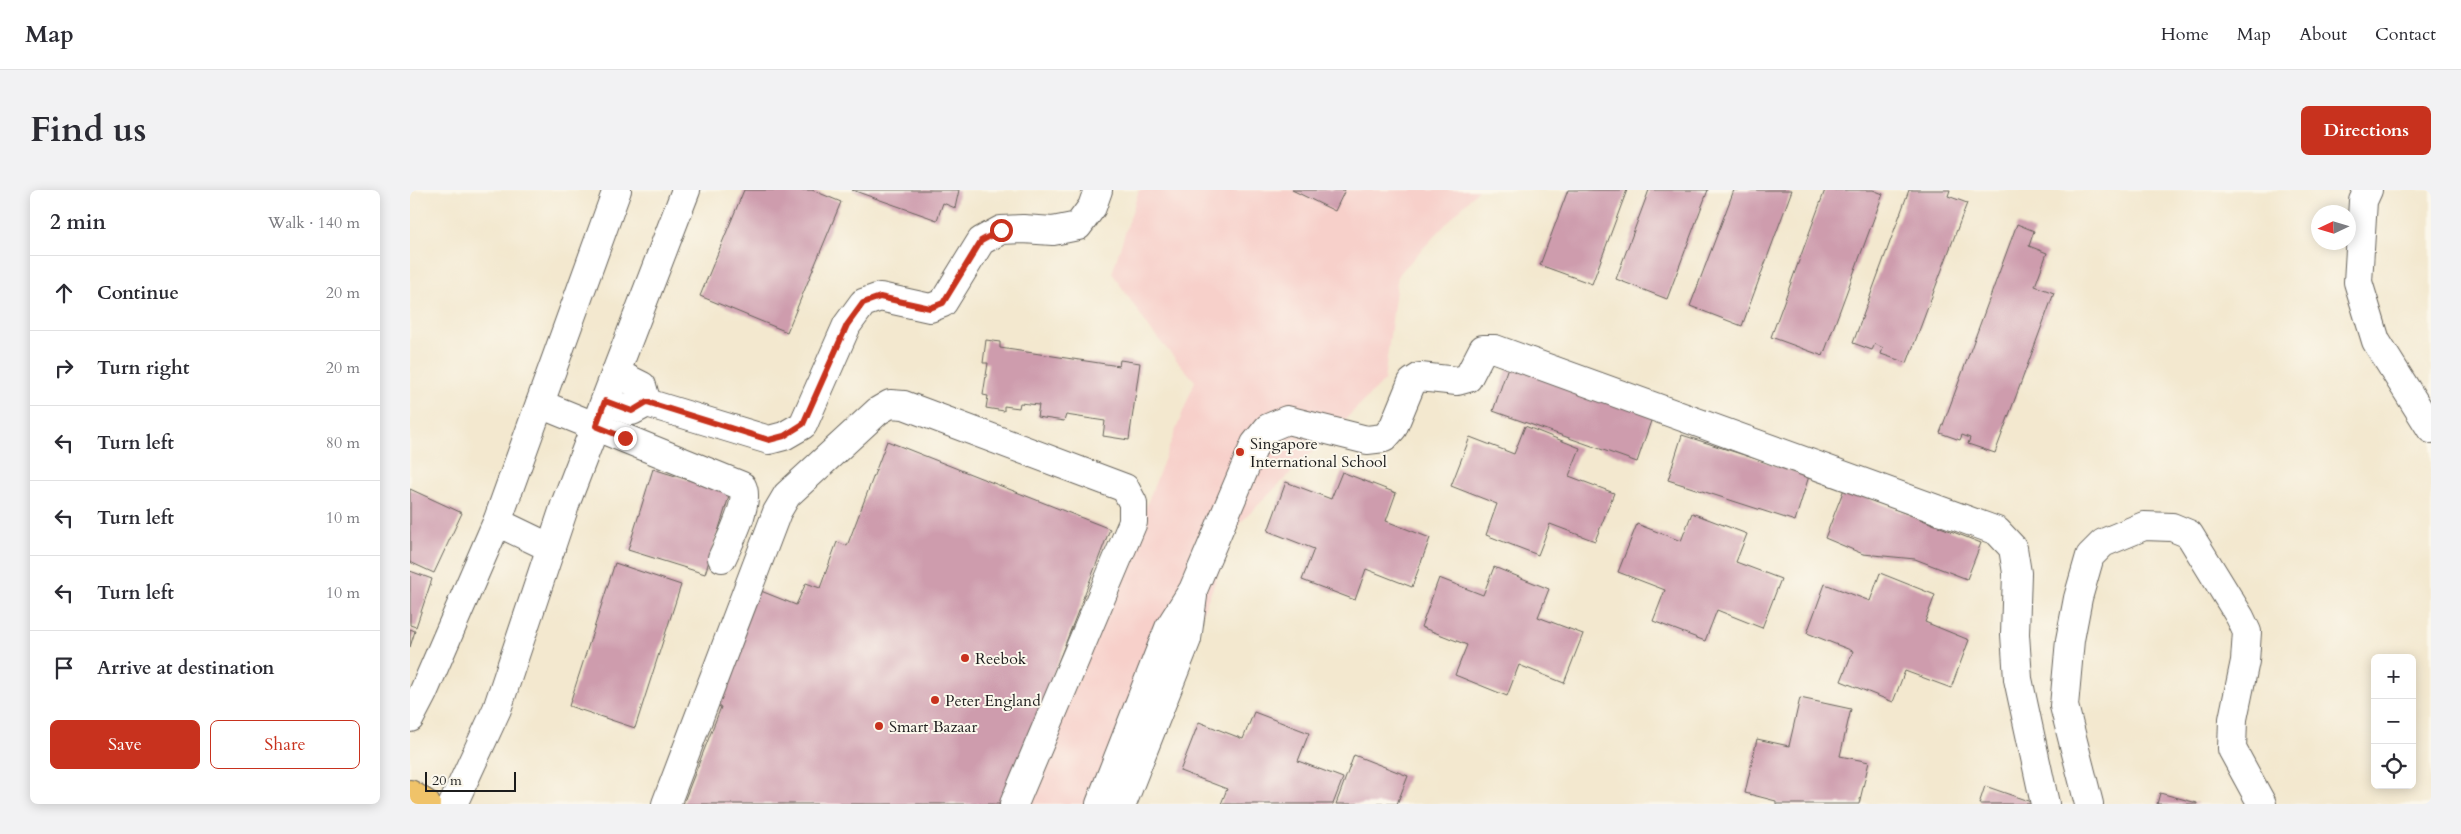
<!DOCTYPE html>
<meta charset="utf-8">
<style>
:root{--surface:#fff;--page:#f2f2f3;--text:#2b2b33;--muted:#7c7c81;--line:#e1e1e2;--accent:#c8321e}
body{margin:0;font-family:Cardo,serif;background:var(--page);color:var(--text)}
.controls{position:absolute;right:15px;bottom:15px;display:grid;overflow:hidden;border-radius:8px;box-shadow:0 2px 12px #0003}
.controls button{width:45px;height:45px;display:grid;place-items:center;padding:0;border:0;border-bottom:1px solid var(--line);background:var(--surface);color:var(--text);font:25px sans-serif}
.compass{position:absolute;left:1901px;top:15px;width:45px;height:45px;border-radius:50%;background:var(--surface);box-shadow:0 2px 12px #0003;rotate:266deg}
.scale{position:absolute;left:15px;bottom:12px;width:91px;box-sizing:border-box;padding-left:5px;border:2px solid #1c1c1c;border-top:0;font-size:14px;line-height:18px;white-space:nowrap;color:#1c1c1c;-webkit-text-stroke:4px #fbf7ec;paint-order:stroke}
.stop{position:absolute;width:15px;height:15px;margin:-11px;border:4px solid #c8321e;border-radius:50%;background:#fff}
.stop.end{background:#c8321e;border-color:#fff;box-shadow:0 1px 5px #0008}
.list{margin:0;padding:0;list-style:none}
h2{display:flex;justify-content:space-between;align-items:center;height:65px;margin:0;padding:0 20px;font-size:21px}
h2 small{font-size:16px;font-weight:400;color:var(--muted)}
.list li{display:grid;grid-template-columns:32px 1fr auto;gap:15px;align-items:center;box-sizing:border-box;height:75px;padding:0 20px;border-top:1px solid var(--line)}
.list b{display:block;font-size:19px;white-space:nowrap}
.list em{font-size:16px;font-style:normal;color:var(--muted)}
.actions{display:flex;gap:10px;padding:15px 20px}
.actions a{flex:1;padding:11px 0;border:1px solid var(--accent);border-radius:8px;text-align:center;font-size:18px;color:var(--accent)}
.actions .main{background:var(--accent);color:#fff}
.icon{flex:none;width:28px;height:28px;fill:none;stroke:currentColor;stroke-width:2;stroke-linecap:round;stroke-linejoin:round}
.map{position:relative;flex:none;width:2021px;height:614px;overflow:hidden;border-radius:8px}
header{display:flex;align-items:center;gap:30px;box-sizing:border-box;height:70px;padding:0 25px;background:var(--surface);border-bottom:1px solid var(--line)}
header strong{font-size:24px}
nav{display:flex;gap:28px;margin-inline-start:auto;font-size:18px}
.intro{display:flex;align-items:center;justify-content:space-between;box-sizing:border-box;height:120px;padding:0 30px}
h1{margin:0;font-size:35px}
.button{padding:12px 22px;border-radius:8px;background:var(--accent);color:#fff;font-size:18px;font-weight:700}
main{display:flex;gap:30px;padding:0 30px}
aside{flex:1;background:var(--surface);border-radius:8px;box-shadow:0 2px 12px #0003}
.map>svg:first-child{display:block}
.built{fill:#f7d0ca}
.building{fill:#ce9cad}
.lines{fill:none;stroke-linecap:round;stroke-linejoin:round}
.minor-casing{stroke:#67635b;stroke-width:30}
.major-casing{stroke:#67635b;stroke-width:30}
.minor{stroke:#fff;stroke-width:28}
.major{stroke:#f0c369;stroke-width:28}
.route{stroke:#c8321e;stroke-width:6}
.poi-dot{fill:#c8321e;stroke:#fbf7ec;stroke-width:2}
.labels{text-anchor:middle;stroke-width:4;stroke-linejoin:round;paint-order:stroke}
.poi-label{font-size:16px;fill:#1c1c1c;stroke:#fbf7ec;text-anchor:start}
</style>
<header>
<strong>Map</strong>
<nav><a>Home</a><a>Map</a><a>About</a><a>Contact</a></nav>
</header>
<div class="intro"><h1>Find us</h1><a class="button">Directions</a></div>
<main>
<aside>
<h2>2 min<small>Walk · 140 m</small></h2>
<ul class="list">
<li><svg class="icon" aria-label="ahead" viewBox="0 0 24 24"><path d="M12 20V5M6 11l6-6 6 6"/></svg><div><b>Continue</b></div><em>20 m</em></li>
<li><svg class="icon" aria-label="right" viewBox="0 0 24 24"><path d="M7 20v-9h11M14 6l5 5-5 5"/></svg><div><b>Turn right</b></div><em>20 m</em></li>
<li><svg class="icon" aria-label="left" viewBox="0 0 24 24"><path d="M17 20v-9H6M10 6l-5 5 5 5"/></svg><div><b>Turn left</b></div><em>80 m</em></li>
<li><svg class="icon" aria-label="left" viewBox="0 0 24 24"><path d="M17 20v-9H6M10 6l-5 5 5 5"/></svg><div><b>Turn left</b></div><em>10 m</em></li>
<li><svg class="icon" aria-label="left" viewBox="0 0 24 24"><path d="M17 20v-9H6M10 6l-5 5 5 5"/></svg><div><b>Turn left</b></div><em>10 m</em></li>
<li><svg class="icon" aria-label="arrive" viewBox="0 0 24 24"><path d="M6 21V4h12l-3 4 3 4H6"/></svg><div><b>Arrive at destination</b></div></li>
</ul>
<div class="actions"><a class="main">Save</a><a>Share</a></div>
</aside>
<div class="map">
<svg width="2021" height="614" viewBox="0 0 2021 614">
<rect width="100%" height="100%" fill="#fbf7ec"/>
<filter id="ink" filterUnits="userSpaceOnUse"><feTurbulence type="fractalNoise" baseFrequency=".02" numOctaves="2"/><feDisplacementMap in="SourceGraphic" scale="10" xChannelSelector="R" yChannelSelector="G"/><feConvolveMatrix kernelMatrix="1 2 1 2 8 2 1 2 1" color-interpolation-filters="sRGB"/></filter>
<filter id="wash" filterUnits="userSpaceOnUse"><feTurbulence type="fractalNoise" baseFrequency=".0096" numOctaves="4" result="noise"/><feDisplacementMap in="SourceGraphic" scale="20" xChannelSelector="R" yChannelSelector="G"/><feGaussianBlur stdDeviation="1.12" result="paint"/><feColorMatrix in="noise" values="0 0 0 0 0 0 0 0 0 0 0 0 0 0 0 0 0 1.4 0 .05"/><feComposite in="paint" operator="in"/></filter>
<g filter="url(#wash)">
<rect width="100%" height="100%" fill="#f3e8cf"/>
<path class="built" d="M729 0H1068L988 85 974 191 830 333 712 614H616L679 462 785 191 742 142 702 83Z"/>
<g id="blocks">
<g class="building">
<path d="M334 0H402L431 12 377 142 290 106Z"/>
<path d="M442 0H549L545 18 533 13 527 30Z"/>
<path d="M882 0H935L925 21Z"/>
<path d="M1158 0H1217L1182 94 1130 75Z"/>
<path d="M1239 0H1298L1257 109 1206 89Z"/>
<path d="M1324 0H1382L1332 136 1280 116Z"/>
<path d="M1415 0H1463L1473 4 1413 166 1361 147Z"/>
<path d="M1499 0H1540L1538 6 1557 13 1497 173 1471 164 1473 158 1465 154 1462 160 1443 153Z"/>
<path d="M1607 34 1624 41 1619 56 1637 63 1625 96 1644 103 1585 263 1558 254 1560 248 1552 245 1550 250 1530 243Z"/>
<path d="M576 150 590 152V158L709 176 710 170 730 173 719 250 693 246 695 231 656 225 654 231 627 227 629 215 610 213 609 218 594 216V221L576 218 578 206 573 205 578 173H573Z"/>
<path d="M1099 174 1243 225 1227 272 1083 221Z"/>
<path d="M1115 236 1170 258 1159 286 1204 303 1185 351 1140 334 1128 365 1076 345 1087 314 1041 296 1060 247 1104 264Z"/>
<path d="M1272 245 1399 286 1385 331 1258 290Z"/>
<path d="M477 251 700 339 593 614H273L311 517 302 513 346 399 386 415 396 393 410 398 427 352 437 356Z"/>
<path d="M243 279 320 303 295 384 218 360Z"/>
<path d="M932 282 986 303 976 331 1020 348 1002 397 956 379 945 410 892 390 904 359 858 341 876 292 921 309Z"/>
<path d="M0 299 52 323 24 383 0 372Z"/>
<path d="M1434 299 1571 353 1557 389 1505 369 1453 364 1415 348Z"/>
<path d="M1282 323 1337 344 1326 372 1371 389 1352 438 1307 420 1295 451 1243 431 1255 400 1208 382 1227 334 1271 351Z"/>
<path d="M205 373 271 395 225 538 159 516Z"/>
<path d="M1084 377 1139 399 1128 427 1173 444 1154 493 1109 475 1097 506 1045 485 1057 455 1011 437 1029 388 1073 405Z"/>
<path d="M0 381 22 389 6 437 0 435Z"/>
<path d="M1470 383 1525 405 1515 432 1559 450 1541 498 1495 481 1483 512 1431 491 1443 461 1397 443 1415 394 1460 411Z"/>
<path d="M0 439 5 441 0 457Z"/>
<path d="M1390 508 1441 519 1430 566 1459 572 1449 614H1366V611L1335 603 1347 549 1379 556Z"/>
<path d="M844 522 899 543 888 571 933 588 923 614H811L817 599 770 581 789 532 833 549Z"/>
<path d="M944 565 998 586 987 614H926Z"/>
<path d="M1575 596 1621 612V614H1569Z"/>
<path d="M1750 603 1787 613V614H1747Z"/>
</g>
</g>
</g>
<g filter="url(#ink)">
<use href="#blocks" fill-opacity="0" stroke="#67635b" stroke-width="1"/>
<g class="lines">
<g class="minor-casing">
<g id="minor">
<path d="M1958 0 1953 11 1948 92 1966 151 2021 239"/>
<path d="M195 211 222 221 237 213 232 196 206 183"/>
<path d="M237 213 359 250 374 246 393 235 437 135 453 113 470 107 520 118 533 113 571 51 591 40 613 39 643 41 668 36 682 17 688 0"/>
<path d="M130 214 332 296C341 312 319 352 312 368"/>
<path d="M87 332 141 358"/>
<path d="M0 528 13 503 87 332 207 0"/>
<path d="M43 614 87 519 156 312 276 0"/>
<path d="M256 614 367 322 377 305 468 221 480 214 494 215 715 298 723 313V332L604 614"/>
<path d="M690 614 759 438 783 400 845 254 858 238 877 230 957 250 974 248 983 238 1002 192 1010 187 1047 191 1058 188 1073 159H1085L1587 341 1603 358 1607 383 1605 444 1608 489 1635 614"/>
<path d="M712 614 777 449 783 406"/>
<path d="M1679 614 1654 516 1660 450 1668 408 1680 366 1693 353 1734 336 1762 337 1779 344 1830 427 1837 442 1835 471 1823 529 1822 559 1852 614"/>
</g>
</g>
<g class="major-casing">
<path id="major" d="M0 604 16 614"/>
</g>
<use href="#minor" class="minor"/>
<use href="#major" class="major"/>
</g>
</g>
<g class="lines" filter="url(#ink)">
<path class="route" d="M215 248 186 236 195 211 222 221 237 212 359 250 374 246 393 234 437 135 453 113 470 107 520 118 533 113 571 51 591 40"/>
</g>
<g class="poi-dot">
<circle cx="830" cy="262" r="5"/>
<circle cx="555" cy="468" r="5"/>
<circle cx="525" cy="510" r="5"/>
<circle cx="469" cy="536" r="5"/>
</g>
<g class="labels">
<g class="poi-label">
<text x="840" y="259">Singapore<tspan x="840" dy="18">International School</tspan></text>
<text x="565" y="474">Reebok</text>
<text x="535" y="516">Peter England</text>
<text x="479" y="542">Smart Bazaar</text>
</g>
</g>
</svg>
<div class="controls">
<button>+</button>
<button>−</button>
<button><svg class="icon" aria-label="locate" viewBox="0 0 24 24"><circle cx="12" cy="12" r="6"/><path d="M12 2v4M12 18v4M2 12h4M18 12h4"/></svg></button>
</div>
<svg class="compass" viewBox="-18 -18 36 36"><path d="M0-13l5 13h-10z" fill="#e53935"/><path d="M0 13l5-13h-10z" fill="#7c7c81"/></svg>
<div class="scale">20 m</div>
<div class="stop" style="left:591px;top:40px"></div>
<div class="stop end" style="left:215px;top:248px"></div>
</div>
</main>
